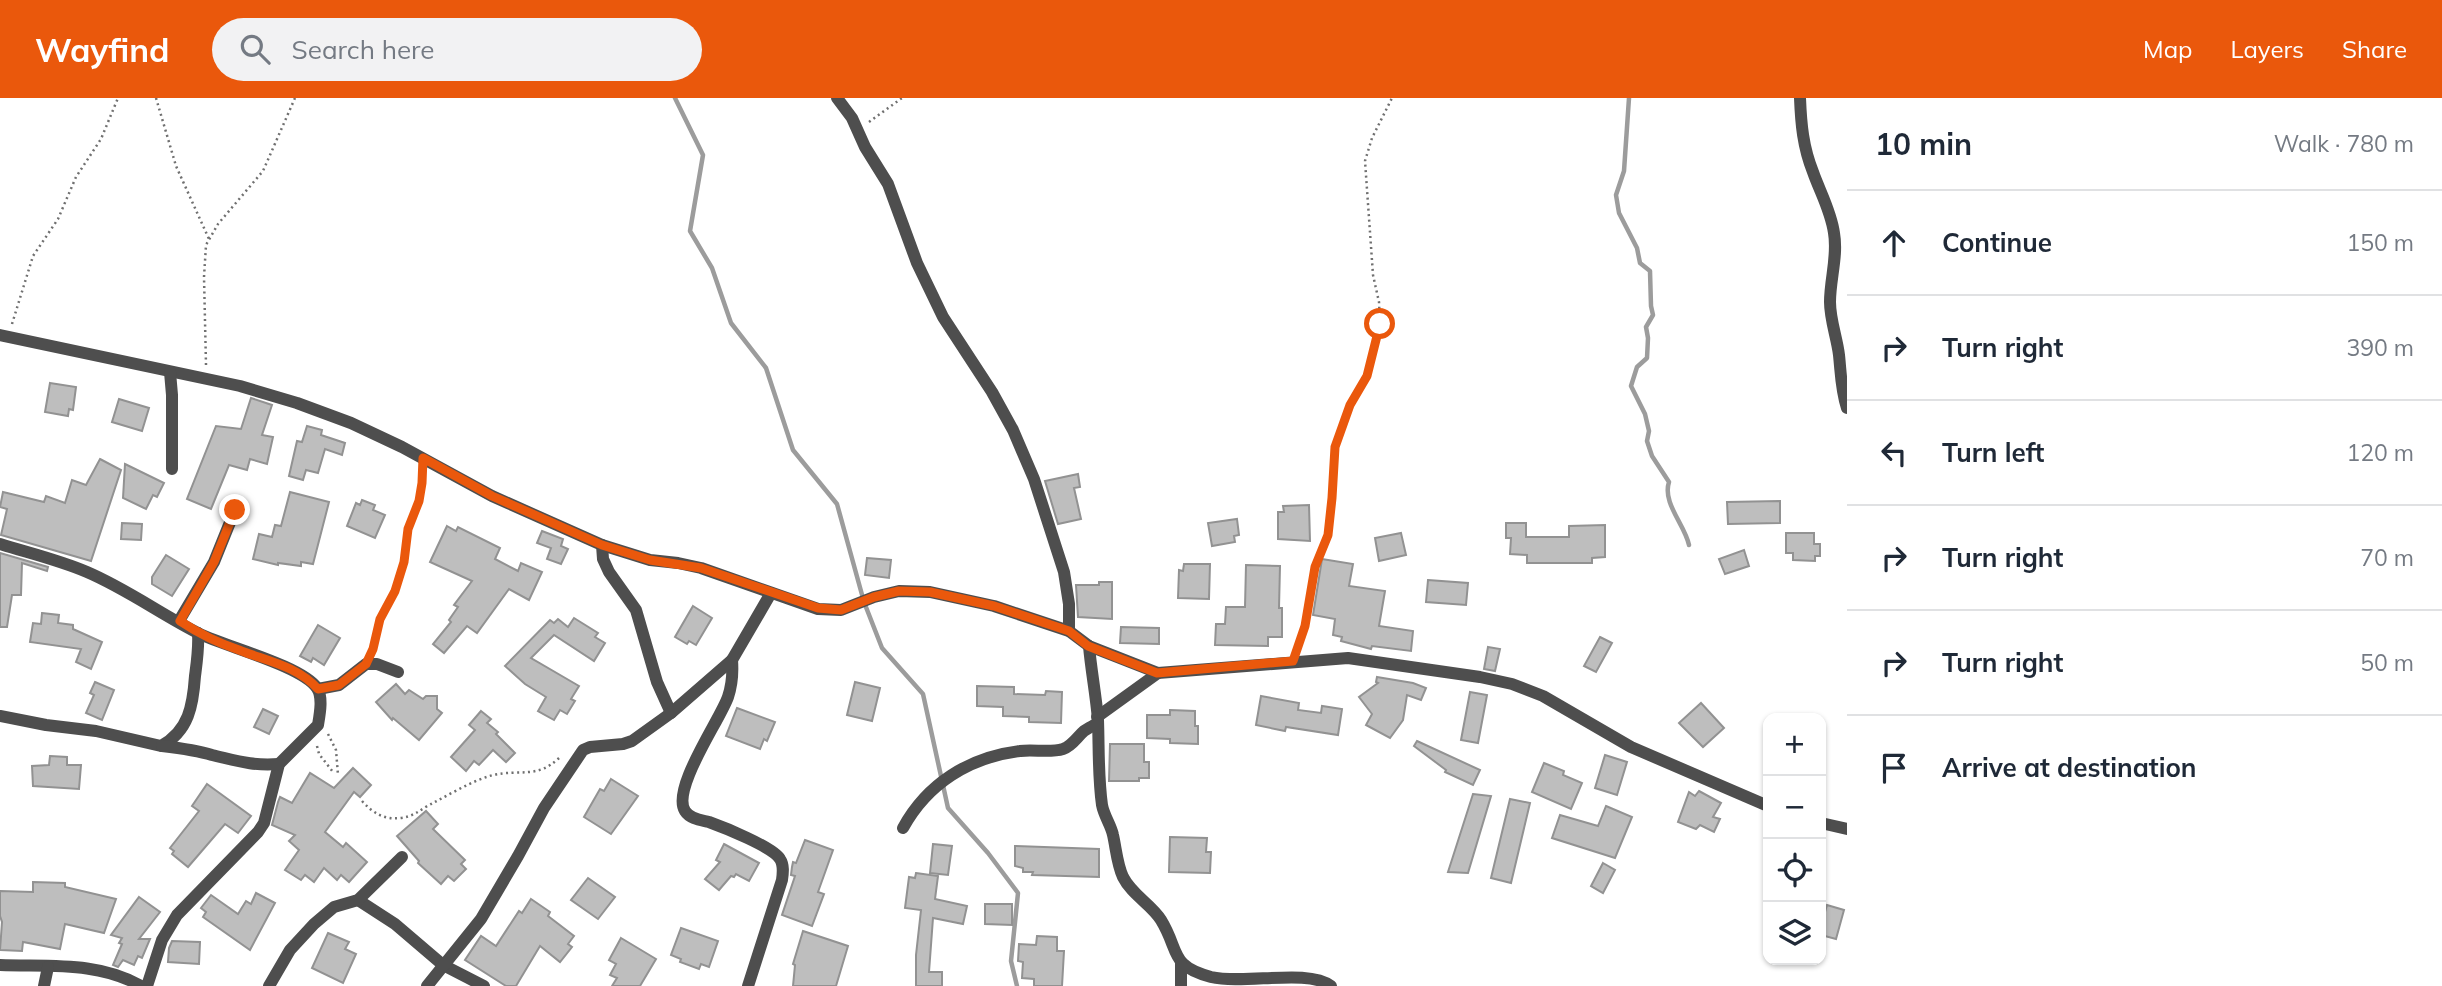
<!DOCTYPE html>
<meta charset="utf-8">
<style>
:root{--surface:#fff;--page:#f2f2f3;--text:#1f2937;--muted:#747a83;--line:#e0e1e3;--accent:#ea580c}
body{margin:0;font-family:Mulish,sans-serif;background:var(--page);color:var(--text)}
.controls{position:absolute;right:21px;bottom:21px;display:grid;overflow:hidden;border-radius:14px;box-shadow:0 2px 5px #0004}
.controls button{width:63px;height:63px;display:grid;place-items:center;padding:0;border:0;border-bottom:2px solid var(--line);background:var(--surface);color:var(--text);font:35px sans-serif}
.stop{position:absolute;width:21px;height:21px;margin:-16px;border:5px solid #ea580c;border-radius:50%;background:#fff}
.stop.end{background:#ea580c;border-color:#fff;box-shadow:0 2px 7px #0008}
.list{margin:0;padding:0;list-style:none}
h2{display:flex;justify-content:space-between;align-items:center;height:91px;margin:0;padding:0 28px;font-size:30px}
h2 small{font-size:23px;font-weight:400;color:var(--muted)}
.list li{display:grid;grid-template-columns:46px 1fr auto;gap:21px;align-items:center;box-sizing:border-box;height:105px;padding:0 28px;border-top:2px solid var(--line)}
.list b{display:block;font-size:26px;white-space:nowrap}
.list em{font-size:23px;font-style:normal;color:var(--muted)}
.icon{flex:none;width:38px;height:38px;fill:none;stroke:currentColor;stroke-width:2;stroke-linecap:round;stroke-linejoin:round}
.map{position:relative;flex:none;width:1847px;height:888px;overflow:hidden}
header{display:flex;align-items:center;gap:42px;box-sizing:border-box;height:98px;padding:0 35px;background:var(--accent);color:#fff}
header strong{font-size:33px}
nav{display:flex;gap:38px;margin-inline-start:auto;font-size:24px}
.search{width:490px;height:63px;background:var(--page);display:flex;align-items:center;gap:18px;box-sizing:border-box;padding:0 24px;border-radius:38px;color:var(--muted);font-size:26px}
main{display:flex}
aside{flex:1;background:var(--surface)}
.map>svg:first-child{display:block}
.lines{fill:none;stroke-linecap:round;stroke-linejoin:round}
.stream{stroke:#9c9c9c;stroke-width:4.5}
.building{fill:#bebebe;stroke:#929292;stroke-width:2}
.path{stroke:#707070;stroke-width:2.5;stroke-dasharray:2 3.5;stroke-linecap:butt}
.minor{stroke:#4e4e4e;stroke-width:12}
.route{stroke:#ea580c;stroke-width:9}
</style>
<header>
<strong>Wayfind</strong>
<div class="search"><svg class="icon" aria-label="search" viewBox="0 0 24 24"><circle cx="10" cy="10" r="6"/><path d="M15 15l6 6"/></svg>Search here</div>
<nav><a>Map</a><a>Layers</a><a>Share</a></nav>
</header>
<main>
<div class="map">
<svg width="1847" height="888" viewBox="0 0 1847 888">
<rect width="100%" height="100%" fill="#fff"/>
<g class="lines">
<g class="stream">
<path d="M675 0 703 57 690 133 712 170 731 225 766 270 793 352 837 406 864 504 882 550 923 596 948 710 988 755 1018 795 1011 863 1017 888"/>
<path d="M1629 0 1624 73 1616 97 1619 115 1637 150 1640 165 1650 173 1651 208 1653 217 1646 229 1648 240 1647 260 1637 269 1631 288 1645 316 1649 333 1647 343 1652 358 1669 384C1662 405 1685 427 1689 447"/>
</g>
</g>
<g class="building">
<path d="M50 285 76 289 73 312 69 311 68 318 45 314Z"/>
<path d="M251 300 272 307 262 337 273 339 267 366 250 361 247 372 229 367 211 411 187 401 216 328 241 331Z"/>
<path d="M119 301 149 310 142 333 112 324Z"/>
<path d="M307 328 322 332 321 337 345 345 342 357 325 351 318 375 306 372 303 382 289 378 297 343 302 344Z"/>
<path d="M100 361 121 372 91 463 1 437 7 411 0 409 3 394 44 404 46 398 65 405 72 382 86 387Z"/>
<path d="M125 366 164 385 157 399 153 397 146 411 123 400Z"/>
<path d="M1078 376 1080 389 1074 390 1081 421 1058 426 1045 383Z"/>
<path d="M290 394 329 404 313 466 301 464V468L278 465V467L253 461 259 436 272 439 275 427 281 428Z"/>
<path d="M362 402 375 407 373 412 385 417 375 440 347 428 356 405 360 407Z"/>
<path d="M1780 403V425L1728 426 1727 404Z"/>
<path d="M1309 407 1310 443 1278 441V414H1284L1283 408Z"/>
<path d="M1237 421 1239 437 1234 438 1235 444 1212 448 1208 425Z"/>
<path d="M122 425 142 426 141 442 121 441Z"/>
<path d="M1506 425H1526V439H1569V428L1605 427V459L1592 460V465H1527V457L1510 456 1511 440H1506Z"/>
<path d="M447 428 456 433 458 429 500 450 495 461 518 473 521 465 542 474 529 502 509 491 477 535 467 528 444 555 433 546 451 524 449 522 458 509 454 507 472 483 430 464Z"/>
<path d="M542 433 563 441 561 448 568 451 561 466 547 461 551 450 537 445Z"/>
<path d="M1401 435 1406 457 1379 463 1375 440Z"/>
<path d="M1786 435H1814V446H1820V458H1815V463L1793 462V455H1786Z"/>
<path d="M1744 452 1749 468 1725 476 1719 461Z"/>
<path d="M0 455 48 469 47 473 22 465 21 497H12L7 529H0Z"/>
<path d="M166 457 189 471 172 498 152 486V479Z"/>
<path d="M867 460 891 462 889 480 865 477Z"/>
<path d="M1322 461 1353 466 1349 488 1385 493 1379 528 1413 533 1411 553 1372 548 1371 551 1341 543 1342 539 1333 537 1335 521 1313 517Z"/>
<path d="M1184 466H1210L1209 501 1178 500 1179 472 1183 473Z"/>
<path d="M1246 467 1280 468 1279 510H1282V539H1268V548L1215 547 1216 526H1225L1226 509H1245Z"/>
<path d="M1428 482 1468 485 1466 507 1426 504Z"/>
<path d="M1099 484H1112V521L1078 519 1076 487H1099Z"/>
<path d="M693 508 712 520 696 547 689 543 687 546 675 539Z"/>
<path d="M42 515 59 517 58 525 73 527V531L102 544 91 571 76 564 81 551 30 544 33 525 41 526Z"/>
<path d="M574 520 598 535 595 539 605 545 594 563 554 537 531 560 579 588 571 601 575 603 567 616 560 612 554 622 538 613 546 599 525 586 505 568 550 522 554 525 558 521 568 529Z"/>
<path d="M318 527 340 540 324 567 313 560 311 564 300 558Z"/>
<path d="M1121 529 1159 530V546L1120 545Z"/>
<path d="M1600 539 1612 545 1596 574 1584 568Z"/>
<path d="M1488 549 1500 551 1495 573 1484 571Z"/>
<path d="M1377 579 1413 585 1426 590 1421 602 1407 597 1403 622 1390 640 1366 627 1372 616 1359 599 1378 585 1376 584Z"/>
<path d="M95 584 114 592 102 622 86 615 94 597 90 595Z"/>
<path d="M855 584 880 590 872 623 847 617Z"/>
<path d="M396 586 405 596 409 592 423 601 426 598H437V611L442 615 419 642 393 620 392 622 376 604Z"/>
<path d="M977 588 1014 589V596L1045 597 1046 593 1062 594 1061 625 1029 624V619L1003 618V609L977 608Z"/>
<path d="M1470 594 1487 597 1478 645 1461 642Z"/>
<path d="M1261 598 1299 605 1298 612 1321 615 1322 608 1342 611 1338 637 1286 629 1285 633 1256 627Z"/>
<path d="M1701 605 1724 630 1703 649 1679 625Z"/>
<path d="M737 610 775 624 767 643 764 641 760 651 726 638Z"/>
<path d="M263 611 278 618 269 636 254 629Z"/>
<path d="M1170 612 1195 613V628H1198V646L1170 645V641L1147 640V617H1170Z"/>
<path d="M481 613 491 621 487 625 498 634 496 636 515 655 506 664 493 652 479 667 474 663 466 673 451 659 475 632 469 627Z"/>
<path d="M1417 643 1480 672 1473 687 1445 674 1446 672 1414 648Z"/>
<path d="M1110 646H1144V664H1149V680H1139V683H1109Z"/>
<path d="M1605 657 1627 664 1617 697 1595 690Z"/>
<path d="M50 658 67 659V667H81L79 691 33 688 32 668 49 667Z"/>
<path d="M1544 665 1564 673 1563 677 1582 685 1571 711 1532 694Z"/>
<path d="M353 670 371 687 360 699 354 694 325 734 343 749 346 745 367 764 349 784 341 777 337 782 324 770 314 784 305 777 301 782 285 772 299 752 289 743 295 737 272 727 278 704 280 699 292 705 310 675 334 690Z"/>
<path d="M611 681 638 698 611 736 584 719 600 691 604 693Z"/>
<path d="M207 686 251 718 238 735 225 726 188 769 172 756 174 753 170 750 199 713 192 708Z"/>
<path d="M1699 693 1721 705 1713 719 1720 721 1714 734 1700 727 1696 731 1678 724 1689 694 1695 698Z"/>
<path d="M1473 696 1491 698 1468 775 1448 774Z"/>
<path d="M1510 701 1530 705 1511 785 1491 780Z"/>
<path d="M1606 708 1632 719 1615 760 1552 740 1560 717 1598 728Z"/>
<path d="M426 713 438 726 433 731 465 762 461 766 466 771 454 783 448 778 441 786 418 765 419 763 397 738Z"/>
<path d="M1170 739 1207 740 1206 754H1211L1210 775 1169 774Z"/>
<path d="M805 742 833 752 818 794 824 796 812 828 782 817 795 778 791 777 792 769 793 764 796 765Z"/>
<path d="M724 746 759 765 749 783 736 776 734 779 731 778 719 792 705 781 720 764 716 762Z"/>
<path d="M933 746 952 748 948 777 930 775Z"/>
<path d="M1015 748 1099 751V779L1032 777 1033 774H1023V770L1015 768Z"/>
<path d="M1603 765 1615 772 1603 795 1591 788Z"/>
<path d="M916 775 938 778 935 801 967 808 963 826 933 820 929 874H942V888H916V857L921 812 905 810 909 779 915 780Z"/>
<path d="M588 780 615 799 598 821 571 802Z"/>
<path d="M33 784 65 785V789L116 801 104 835 65 826 60 851 23 844 22 853 0 852 2 824 0 818V793L33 794Z"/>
<path d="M256 795 275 805 250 852 203 819 206 814 201 810 211 797 238 816 246 803 251 806Z"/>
<path d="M139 799 160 814 139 841H150L142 860 138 858 134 867 123 862 118 869 113 867 122 846 119 845 122 840 111 837Z"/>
<path d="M531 801 550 814 548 818 574 838 568 846 572 849 560 864 540 848 516 888H506L465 862 481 838 496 848 519 813 522 815Z"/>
<path d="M985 806H1012V827L985 826Z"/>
<path d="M1827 807 1844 812 1836 841 1821 837V821H1823Z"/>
<path d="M681 830 718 843 709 869 701 866 699 871 680 864 681 861 671 857Z"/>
<path d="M803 833 848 848 836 888H793L795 867 793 866Z"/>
<path d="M328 835 349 844 345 851 356 856 343 885 312 870Z"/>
<path d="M1037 838 1057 839V853H1064L1062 888H1034V881L1022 880 1023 864 1018 863 1019 846 1036 847Z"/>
<path d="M621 840 656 861 640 888H612L617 880 610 877 616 866 609 862Z"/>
<path d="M172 843 200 844 199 866 168 864 169 850Z"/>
</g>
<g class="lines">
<g class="path">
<path d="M156 0 176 68 209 141"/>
<path d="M869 24 902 0"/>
<path d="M12 226 33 158 58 121 76 79 101 41 118 0"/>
<path d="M206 267 204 179 206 147 218 126 263 73 295 0"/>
<path d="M1298 549 1305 529 1315 469 1328 437 1332 400 1335 349 1350 307 1367 278 1378 239 1380 226 1379 204 1373 177 1365 63 1372 40 1392 0"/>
<path d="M373 551 380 521 395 493 404 464 408 431 419 403 423 374"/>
<path d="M328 636 336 652 338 677"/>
<path d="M317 648 319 656 333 674"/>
<path d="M362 703C373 715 384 722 400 720 412 719 419 713 429 707 449 697 471 683 493 677 520 671 537 681 559 660"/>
</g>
<g class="minor">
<path d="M837 0 852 20 865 49 888 86 917 165 943 219 992 294 1013 332 1034 381 1064 474 1069 506V533"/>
<path d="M1800 0C1801 26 1803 49 1813 74 1820 94 1831 113 1834 135 1838 158 1830 181 1830 204 1830 222 1837 240 1839 257 1841 276 1841 292 1847 310"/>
<path d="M0 237 240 288 297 305 351 325 402 349 492 398 602 447 650 462 678 465 701 470 818 511 841 512 874 499 899 493 930 494 994 508 1069 533 1089 548 1158 575 1348 560 1480 579 1512 586 1543 598 1631 649 1768 708"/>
<path d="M170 274 172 297V371"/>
<path d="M0 446C29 455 59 462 87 474 127 491 162 517 200 536 227 549 302 568 317 590 323 599 320 615 318 627L279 666 264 725 258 734 177 817 162 842 147 888"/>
<path d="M602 447 603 461 609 474 636 512 657 584 671 615"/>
<path d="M179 523 214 464 235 412"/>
<path d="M1089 548C1091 572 1096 597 1098 622 1099 650 1098 679 1102 707 1104 718 1111 727 1113 737 1116 750 1117 766 1123 779 1132 797 1151 806 1161 822 1180 853 1169 868 1211 879 1245 887 1307 870 1331 888"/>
<path d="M732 562C733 575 732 587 728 599 720 622 671 691 685 713 690 721 701 722 709 724 723 729 773 749 780 761 784 767 783 775 782 782L748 888"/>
<path d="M318 591 339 587 366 566H377L398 574"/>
<path d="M0 618 46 627 96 633 161 648C189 633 193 607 195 578 197 563 199 550 198 535"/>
<path d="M1097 619 1158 575"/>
<path d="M162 648C179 650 196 652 212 657 238 663 252 668 279 666"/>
<path d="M1821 725 1847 731"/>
<path d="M903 730C927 686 969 659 1020 653 1033 651 1050 655 1063 651 1072 648 1077 639 1084 633 1088 630 1093 628 1098 625"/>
<path d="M358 802 395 826 443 867 484 888"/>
<path d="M0 867C48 869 98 863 141 888"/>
<path d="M44 888 48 869"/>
<path d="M269 888 290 852 314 826 334 809 358 802 402 759"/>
<path d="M427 888 481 821 518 758 544 710 583 652 590 649 623 646 632 643 671 615 732 562 771 495"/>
<path d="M1181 888V866"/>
</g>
</g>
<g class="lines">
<path class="route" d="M235 412 214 464 180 523C198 535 218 545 239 552 267 563 297 568 318 591L339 587 366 566 373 551 380 521 395 493 404 464 408 431 419 403 422 385 423 360 492 398 602 447 650 462 701 470 818 510 841 512 874 499 899 493 930 494 994 508 1069 533 1088 548 1157 575 1293 563 1305 528 1315 469 1328 437 1332 400 1335 349 1350 307 1367 278 1380 226"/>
</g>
</svg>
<div class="controls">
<button>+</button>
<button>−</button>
<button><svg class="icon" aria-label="locate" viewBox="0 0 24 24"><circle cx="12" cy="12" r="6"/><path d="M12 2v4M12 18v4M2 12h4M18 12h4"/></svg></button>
<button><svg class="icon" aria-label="layers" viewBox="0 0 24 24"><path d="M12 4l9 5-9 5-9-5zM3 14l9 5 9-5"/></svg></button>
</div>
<div class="stop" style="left:1380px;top:226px"></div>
<div class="stop end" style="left:235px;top:412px"></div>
</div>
<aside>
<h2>10 min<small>Walk · 780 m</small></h2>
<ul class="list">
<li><svg class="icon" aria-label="ahead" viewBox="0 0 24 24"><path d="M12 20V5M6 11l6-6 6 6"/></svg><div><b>Continue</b></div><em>150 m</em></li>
<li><svg class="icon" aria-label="right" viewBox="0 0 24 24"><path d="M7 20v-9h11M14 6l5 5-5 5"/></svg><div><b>Turn right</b></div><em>390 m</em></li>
<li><svg class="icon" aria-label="left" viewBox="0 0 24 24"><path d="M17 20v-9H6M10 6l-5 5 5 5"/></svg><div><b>Turn left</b></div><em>120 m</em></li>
<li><svg class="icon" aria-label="right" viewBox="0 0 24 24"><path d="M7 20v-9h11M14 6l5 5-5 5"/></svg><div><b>Turn right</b></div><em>70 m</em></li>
<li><svg class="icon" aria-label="right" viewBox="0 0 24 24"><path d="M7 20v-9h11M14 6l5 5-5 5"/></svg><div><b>Turn right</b></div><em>50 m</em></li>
<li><svg class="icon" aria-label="arrive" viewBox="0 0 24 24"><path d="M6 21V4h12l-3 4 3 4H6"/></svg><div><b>Arrive at destination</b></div></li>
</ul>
</aside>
</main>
